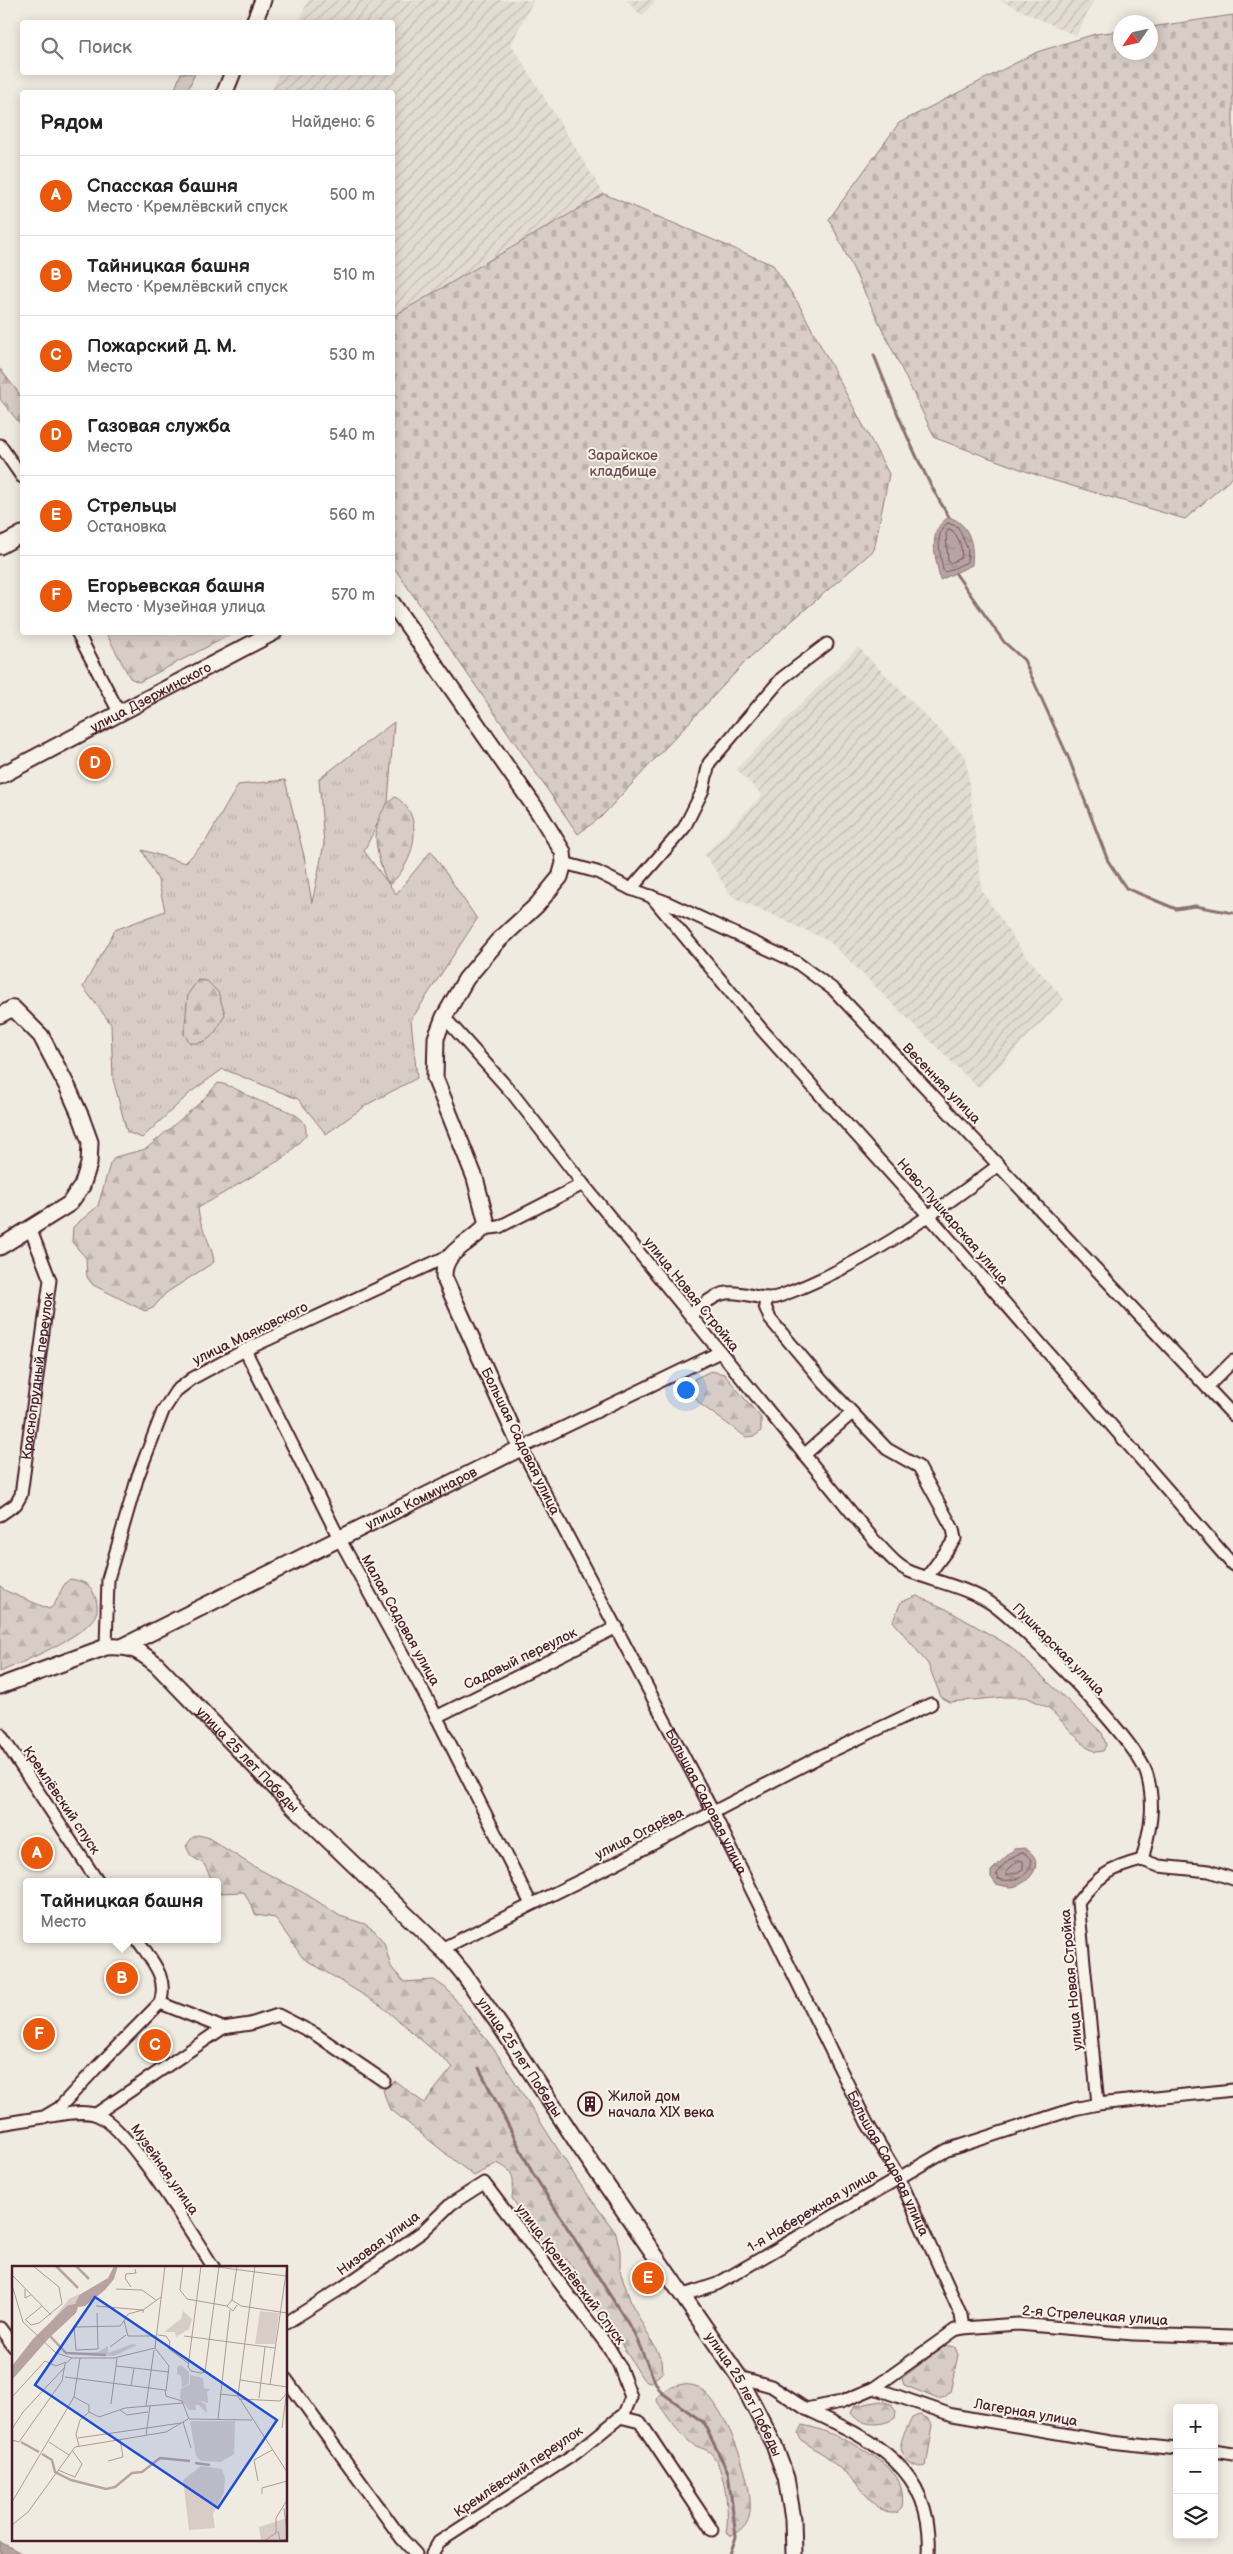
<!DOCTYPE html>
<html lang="ru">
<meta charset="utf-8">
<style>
:root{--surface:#fff;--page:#f6f6f6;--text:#222;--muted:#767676;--line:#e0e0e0;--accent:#ea580c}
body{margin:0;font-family:"Balsamiq Sans",sans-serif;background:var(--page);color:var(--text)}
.controls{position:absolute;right:15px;bottom:15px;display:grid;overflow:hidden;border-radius:5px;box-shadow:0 2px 12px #0003}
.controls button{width:45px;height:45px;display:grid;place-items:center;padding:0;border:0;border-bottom:1px solid var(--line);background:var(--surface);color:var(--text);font:25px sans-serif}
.compass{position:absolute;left:1113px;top:15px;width:45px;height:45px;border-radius:50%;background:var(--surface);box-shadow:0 2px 12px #0003;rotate:236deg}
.you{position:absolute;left:685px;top:1389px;width:18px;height:18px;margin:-12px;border:4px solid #fff;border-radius:50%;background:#1a73e8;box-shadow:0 0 0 8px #1a73e833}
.badge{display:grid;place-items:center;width:32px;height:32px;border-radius:50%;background:var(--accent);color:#fff;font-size:16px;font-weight:700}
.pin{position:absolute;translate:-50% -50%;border:2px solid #fff;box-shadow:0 1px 5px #0006}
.popup{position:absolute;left:23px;top:1878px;width:198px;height:65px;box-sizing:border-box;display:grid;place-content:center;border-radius:5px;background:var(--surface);filter:drop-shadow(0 1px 4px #0005);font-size:16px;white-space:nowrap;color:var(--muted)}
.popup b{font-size:19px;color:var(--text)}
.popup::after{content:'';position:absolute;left:50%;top:100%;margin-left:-10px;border:10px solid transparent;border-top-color:var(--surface)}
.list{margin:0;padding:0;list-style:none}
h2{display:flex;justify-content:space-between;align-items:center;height:65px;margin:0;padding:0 20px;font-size:21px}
h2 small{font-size:16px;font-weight:400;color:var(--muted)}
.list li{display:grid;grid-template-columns:32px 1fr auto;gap:15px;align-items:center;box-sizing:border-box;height:80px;padding:0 20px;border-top:1px solid var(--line)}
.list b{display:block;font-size:19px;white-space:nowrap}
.list p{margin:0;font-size:16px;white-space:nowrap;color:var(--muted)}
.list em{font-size:16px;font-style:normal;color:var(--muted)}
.icon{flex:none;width:28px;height:28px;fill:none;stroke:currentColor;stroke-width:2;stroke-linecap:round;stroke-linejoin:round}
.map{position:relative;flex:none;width:1233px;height:2554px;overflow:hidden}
.search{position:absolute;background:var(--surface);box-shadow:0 2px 12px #0003;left:20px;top:20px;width:375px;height:55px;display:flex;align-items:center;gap:12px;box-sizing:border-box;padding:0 18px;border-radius:5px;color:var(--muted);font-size:19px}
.panel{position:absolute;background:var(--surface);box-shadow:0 2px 12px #0003;left:20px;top:90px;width:375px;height:545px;border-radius:5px}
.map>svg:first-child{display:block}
.industrial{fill:url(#industrial-furrows)}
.grass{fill:url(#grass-tufts);stroke:#917678}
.forest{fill:url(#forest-firs);stroke:#917678}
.cemetery{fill:url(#cemetery-stones);stroke:#917678}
.water{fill:url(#water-ripples);stroke:#8b6f72}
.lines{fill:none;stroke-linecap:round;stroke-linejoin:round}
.shore{stroke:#76545b;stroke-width:1}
.stream{stroke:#8b6f72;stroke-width:3}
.street-casing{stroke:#4a1f2b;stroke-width:15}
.secondary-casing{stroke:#4a1f2b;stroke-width:19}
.street{stroke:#f7f3e8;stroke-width:11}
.secondary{stroke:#f7f3e8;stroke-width:15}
.labels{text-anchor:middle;stroke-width:4;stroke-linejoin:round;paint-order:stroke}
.park-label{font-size:14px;fill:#6e4a52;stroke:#f7f3e8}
.street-label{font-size:14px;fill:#4a1f2b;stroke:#f7f3e8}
.poi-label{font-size:14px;fill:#4a1f2b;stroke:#f7f3e8;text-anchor:start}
.inset-river{fill:none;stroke:#b7a4a2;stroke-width:2.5}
.inset-road{fill:none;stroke:#ae9998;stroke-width:1}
.view{fill:#1d4ed8;fill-opacity:0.15;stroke:#1d4ed8;stroke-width:2.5}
.inset-edge{fill:none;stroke:#4a1f2b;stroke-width:2.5}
</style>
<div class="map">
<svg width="1233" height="2554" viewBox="0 0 1233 2554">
<defs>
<pattern id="industrial-furrows" width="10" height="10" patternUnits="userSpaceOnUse" patternTransform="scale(1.25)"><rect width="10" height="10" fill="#e3dcd2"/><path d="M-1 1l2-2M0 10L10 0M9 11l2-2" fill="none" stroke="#c4bcb4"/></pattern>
<pattern id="grass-tufts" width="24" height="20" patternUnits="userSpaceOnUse" patternTransform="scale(1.25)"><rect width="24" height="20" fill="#d8cdc6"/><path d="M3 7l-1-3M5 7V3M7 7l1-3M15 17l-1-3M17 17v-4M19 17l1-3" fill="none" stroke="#bbb0aa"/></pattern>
<pattern id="forest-firs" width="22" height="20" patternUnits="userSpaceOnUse" patternTransform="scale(1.25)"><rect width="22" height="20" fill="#d8cdc6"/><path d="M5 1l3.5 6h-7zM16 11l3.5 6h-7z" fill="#bbb0aa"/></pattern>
<pattern id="cemetery-stones" width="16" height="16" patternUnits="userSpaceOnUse" patternTransform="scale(1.25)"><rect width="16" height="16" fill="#d8cdc6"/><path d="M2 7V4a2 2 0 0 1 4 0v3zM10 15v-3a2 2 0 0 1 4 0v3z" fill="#bbb0aa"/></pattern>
<pattern id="water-ripples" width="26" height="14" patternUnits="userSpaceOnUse" patternTransform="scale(1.25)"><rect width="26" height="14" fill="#b7a4a2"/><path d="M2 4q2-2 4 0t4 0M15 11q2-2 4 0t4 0" fill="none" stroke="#978584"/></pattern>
</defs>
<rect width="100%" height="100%" fill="#f0ebe0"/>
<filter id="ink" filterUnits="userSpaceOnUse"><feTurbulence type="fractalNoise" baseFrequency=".02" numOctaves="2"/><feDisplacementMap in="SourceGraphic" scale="10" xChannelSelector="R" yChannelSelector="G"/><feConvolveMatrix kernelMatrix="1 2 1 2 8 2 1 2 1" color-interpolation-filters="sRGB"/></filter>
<g filter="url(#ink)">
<g class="industrial">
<path d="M308 0H534L511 44 604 194 393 317 392 92H271L279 73 392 72V22H299Z"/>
<path d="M626 0H656L642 16Z"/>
<path d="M999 0H1094L1076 36Z"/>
<path d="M858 647 966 757 982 891 1023 952 1064 999 978 1088 829 941 737 899 728 892 711 863 704 855 762 795 736 769Z"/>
</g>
<path class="grass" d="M394 722 388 802 364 851 396 894 431 851 477 919 411 1020 417 1078 368 1104 326 1134 298 1099 223 1069 191 1092 142 1138 127 1132 113 1079 111 1024 83 987 115 930 165 911 158 880 142 850 185 863 206 841 238 785 285 780 304 856 312 903 324 844 319 779Z"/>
<g class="forest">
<path d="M181 73H195L187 92H174Z"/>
<path d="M0 369 22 397V426L0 399Z"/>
<path d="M106 633H234L139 682 130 678Z"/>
<path d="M395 797C427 815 414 865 390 884 384 878 383 871 380 862 373 838 374 813 395 797Z"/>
<path d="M198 980 207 981 218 992 225 1014C217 1031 210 1045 190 1043L184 1034 188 994Z"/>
<path d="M218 1083C232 1085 242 1093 255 1099 269 1106 290 1108 302 1120 306 1125 306 1128 306 1135L285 1157 198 1208C199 1227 212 1243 214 1262L166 1293 153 1308 145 1311 93 1285 87 1277 86 1258 72 1242 73 1227 98 1206 110 1164 115 1157 146 1149 202 1101Z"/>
<path d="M711 1371 724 1374 761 1418V1431L755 1436 746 1437 700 1404 690 1391 694 1379Z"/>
<path d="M70 1579C81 1581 90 1583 94 1594 97 1601 99 1609 95 1616 84 1637 22 1662 0 1672V1586L6 1591 49 1609C60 1603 58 1587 70 1579Z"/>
<path d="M917 1596 946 1609 1010 1646 1102 1733 1106 1745 1103 1751 1096 1752 1086 1747 1049 1708 1026 1697H1005L950 1702 941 1697 928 1664 893 1621 901 1602Z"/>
<path d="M198 1835 207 1837 253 1866 306 1894 340 1916 365 1924 375 1931 384 1943 391 1967 404 1982 434 1980 447 1989 496 2052 580 2184 616 2233 620 2251V2270L631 2303 662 2360 663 2372 651 2382 645 2381 641 2376 611 2327 573 2279 576 2272 568 2261 536 2235 512 2198C514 2179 516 2172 497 2163L474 2176 389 2108 383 2090 395 2081 424 2103 453 2067 380 2005 303 1958 275 1918 256 1915 244 1892 219 1893 217 1882H213L204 1864 191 1856 186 1846 192 1838Z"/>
<path d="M946 2345 955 2347 958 2355 950 2392 945 2397 938 2399 904 2385 902 2378Z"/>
<path d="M683 2384C690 2385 696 2385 701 2389 726 2406 757 2488 749 2517 746 2527 740 2532 731 2536L726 2533C730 2514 725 2473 714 2457 709 2448 699 2449 691 2443 677 2432 667 2416 657 2401L658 2396 671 2387Z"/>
<path d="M880 2401 891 2404 896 2412 895 2418C882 2427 860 2426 851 2413L855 2406Z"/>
<path d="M919 2415 927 2418 933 2425 926 2466C914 2470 900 2457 901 2444 902 2435 909 2425 912 2418Z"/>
<path d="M802 2425C830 2430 872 2451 892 2471 901 2481 904 2495 902 2508L897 2513H889L881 2510 855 2482 826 2456 801 2440 798 2433Z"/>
</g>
<g class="cemetery">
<path d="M1233 15V477L1185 519 1045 478 935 438 829 219 899 123 1037 52 1095 34 1120 31V52H1150L1151 27Z"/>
<path d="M604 194 773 265 798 303 889 474 874 550 749 658 601 817 578 834 393 566 392 317Z"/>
</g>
<g class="water">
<path d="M949 517C970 524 974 545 972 565L940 580C936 557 926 531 949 517Z"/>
<path d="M1024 1848C1047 1859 1033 1883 1012 1887 1007 1887 1001 1885 996 1884L991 1877V1871L1014 1849Z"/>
<path d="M0 2542 23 2554H0Z"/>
</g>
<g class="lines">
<g class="shore">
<path d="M948 523 958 527 968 550 967 562 946 572 943 570C941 555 933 532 948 523Z"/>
<path d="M950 529C959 535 963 548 961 558L951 563 948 561 946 534Z"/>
<path d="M1023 1853C1045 1863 1020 1886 998 1879L996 1874C1003 1865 1012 1854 1023 1853Z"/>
<path d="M1019 1860 1023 1861V1869L1018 1872 1007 1875V1871Z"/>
</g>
<g class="stream">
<path d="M874 355C896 411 917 465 949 517"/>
<path d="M956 574 1004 642 1024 660 1069 759 1108 861 1126 888 1176 909 1195 906 1233 913"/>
<path d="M479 2068 532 2172 634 2333 656 2384 661 2392 703 2422 728 2472 736 2537 730 2554"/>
</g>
<g class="street-casing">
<g id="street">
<path d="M0 445 22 477"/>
<path d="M77 632 120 714"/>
<path d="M564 863 597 872 631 889 666 902 796 962 834 990 1233 1415"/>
<path d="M631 889 684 828 703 790 709 763 782 678 827 644"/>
<path d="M651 896 763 1031 930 1217 1233 1565"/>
<path d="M444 1017 513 1094 583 1184 874 1540C885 1551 896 1566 911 1572 937 1582 964 1587 989 1602 1021 1623 1137 1740 1147 1775 1156 1806 1150 1830 1142 1860"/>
<path d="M487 1224 490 1228 499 1227 583 1184"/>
<path d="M766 1298 765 1306 770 1319 824 1383 887 1449 919 1467 953 1529 955 1539 927 1577"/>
<path d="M691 1314C701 1307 714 1294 727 1293 745 1290 762 1303 780 1296 860 1267 931 1216 999 1165"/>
<path d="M245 1350 339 1538 430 1704 531 1904"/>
<path id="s1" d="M720 1352 521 1448 713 1812 867 2123 899 2177 961 2315 963 2328"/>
<path d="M1207 1387 1233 1361"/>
<path d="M804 1455 852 1413"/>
<path id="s2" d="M0 1515 16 1504 21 1495 50 1280 30 1228"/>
<path d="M106 1647 108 1579 138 1476 163 1411 176 1391 193 1378 245 1350 448 1256"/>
<path d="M436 1717 617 1627"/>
<path d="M0 1734 98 1882"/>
<path d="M1142 1860 1159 1866 1209 1871 1233 1879"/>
<path d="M441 1949 612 1865 819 1757 931 1704"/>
<path d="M160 2003 223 2028 250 2024 278 2015 315 2034 384 2081"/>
<path d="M1098 2104 1078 1902C1098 1876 1110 1868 1142 1860"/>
<path d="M96 2114 223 2028"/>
<path d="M51 2116C64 2114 84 2110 97 2115 129 2127 192 2235 214 2268"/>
<path d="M0 2124 44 2117 59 2108 97 2067 160 2003C169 1977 151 1960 137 1939"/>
<path d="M684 2295 717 2284 947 2150 1074 2109 1098 2104 1233 2090"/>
<path d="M286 2323 342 2288 422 2232 451 2204 484 2183 609 2348 619 2365 631 2397 624 2414 576 2453 439 2542 432 2554"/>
<path d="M0 2328 14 2347"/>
<path d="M739 2377 771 2386 806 2409 841 2402 874 2388 955 2330 963 2328 1018 2324 1133 2334 1233 2337"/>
<path d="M286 2379 402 2539 416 2554"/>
<path d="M874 2388 952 2415 1110 2442 1177 2449"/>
<path d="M806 2409C873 2440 934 2468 929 2554"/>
<path d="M620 2417 640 2422 712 2530"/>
<path d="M1214 2451 1233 2454"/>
</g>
</g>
<g class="secondary-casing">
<g id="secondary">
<path d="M254 22 263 0"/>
<path d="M225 92 233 72"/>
<path d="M0 546 22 534"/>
<path id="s3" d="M0 776 274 632"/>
<path d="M0 1015 13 1008 41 1036 68 1088 81 1117 90 1142 89 1164 82 1186 69 1204 0 1247"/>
<path id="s4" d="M124 1646 521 1448 444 1277C443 1249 471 1245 487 1224L475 1178 435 1078 436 1038 444 1017 466 979 497 942 537 905 560 877 564 863 563 852 539 813 392 603"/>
<path id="s5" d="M0 1686 106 1647C131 1646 137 1649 156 1664L296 1809 448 1955 463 1973 501 2027 580 2147 739 2377 774 2445 786 2478 793 2519 794 2554"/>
</g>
</g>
<use href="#street" class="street"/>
<use href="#secondary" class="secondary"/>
</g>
</g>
<defs>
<g id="building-ring" transform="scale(1.25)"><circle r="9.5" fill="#f7f3e8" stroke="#4a1f2b" stroke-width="1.5"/><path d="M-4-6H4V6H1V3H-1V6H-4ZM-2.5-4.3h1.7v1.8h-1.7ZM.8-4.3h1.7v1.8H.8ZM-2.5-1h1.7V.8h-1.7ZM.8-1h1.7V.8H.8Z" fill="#4a1f2b"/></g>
</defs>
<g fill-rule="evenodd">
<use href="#building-ring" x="590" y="2104"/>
</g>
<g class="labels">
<g class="park-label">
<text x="623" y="460">Зарайское<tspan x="623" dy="16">кладбище</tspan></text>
</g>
<g class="street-label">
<text dy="5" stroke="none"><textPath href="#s3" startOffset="170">улица Дзержинского</textPath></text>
<text transform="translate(942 1083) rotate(46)" y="5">Весенняя улица</text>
<text transform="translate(953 1221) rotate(49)" y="5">Ново-Пушкарская улица</text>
<text transform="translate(692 1294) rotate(51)" y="5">улица Новая Стройка</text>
<text transform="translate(250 1333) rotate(-26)" y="5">улица Маяковского</text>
<text dy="5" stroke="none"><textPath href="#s2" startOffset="150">Краснопрудный переулок</textPath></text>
<text transform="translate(521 1441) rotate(64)" y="5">Большая Садовая улица</text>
<text dy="5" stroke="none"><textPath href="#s4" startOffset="332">улица Коммунаров</textPath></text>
<text transform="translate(401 1620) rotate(61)" y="5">Малая Садовая улица</text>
<text transform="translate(1059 1649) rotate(45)" y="5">Пушкарская улица</text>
<text transform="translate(520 1658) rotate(-26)" y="5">Садовый переулок</text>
<text dy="5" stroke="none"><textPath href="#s5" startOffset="300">улица 25 лет Победы</textPath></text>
<text transform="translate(62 1800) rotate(56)" y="5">Кремлёвский спуск</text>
<text dy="5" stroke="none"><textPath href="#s1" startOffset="620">Большая Садовая улица</textPath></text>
<text transform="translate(639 1833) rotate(-27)" y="5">улица Огарёва</text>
<text transform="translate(1071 1980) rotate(-95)" y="5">улица Новая Стройка</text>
<text dy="5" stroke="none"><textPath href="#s5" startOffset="705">улица 25 лет Победы</textPath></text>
<text dy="5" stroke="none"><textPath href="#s1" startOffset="1025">Большая Садовая улица</textPath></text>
<text transform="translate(165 2169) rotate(55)" y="5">Музейная улица</text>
<text transform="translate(812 2210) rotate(-31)" y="5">1-я Набережная улица</text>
<text transform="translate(378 2243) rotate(-36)" y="5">Низовая улица</text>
<text transform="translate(571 2274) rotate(53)" y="5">улица Кремлёвский Спуск</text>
<text transform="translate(1095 2315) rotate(4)" y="5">2-я Стрелецкая улица</text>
<text dy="5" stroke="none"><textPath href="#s5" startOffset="1110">улица 25 лет Победы</textPath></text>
<text transform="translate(1026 2412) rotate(10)" y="5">Лагерная улица</text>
<text transform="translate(518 2471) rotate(-34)" y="5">Кремлёвский переулок</text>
</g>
<g class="poi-label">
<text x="608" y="2101">Жилой дом<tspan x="608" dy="16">начала XIX века</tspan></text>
</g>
</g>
<g transform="translate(12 2266)">
<rect width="275" height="275" fill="#f0ebe0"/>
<path d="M178 109 191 112 192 122 198 123 195 126 196 137 187 134 194 139 195 147 187 139H183L184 144H177L168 132 169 123 178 118Z" fill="#d8cdc6"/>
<path d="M67 28 63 38 56 39 34 62 57 33ZM171 45 180 53 177 63 164 71 163 66H152L169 53ZM120 78 125 79 102 90 64 87 86 86 96 80V87ZM169 99 177 106V117L170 122 169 110 165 108V101Z" fill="#d8cdc6"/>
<path d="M178 155H223L222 188 209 196 189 195 184 190ZM189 200 210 203 213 212 212 226 201 248 203 262 177 264 171 214Z" fill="#d8cdc6"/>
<path d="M248 45 267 47 263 78H243Z" fill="#d8cdc6"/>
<path d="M275 252V275H249L247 261Z" fill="#d8cdc6"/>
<path d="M102 0H106L102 13 93 24 73 40 66 41 64 47 37 72 0 114V100L21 73 56 39 63 38 67 29 96 12Z" fill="#b7a4a2"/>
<path class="inset-river" d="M44 0 66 22M64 0 77 13M38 70 54 87 94 89M9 176 27 186M30 188 40 194 43 206 59 214 94 223 103 221 120 207 130 206 148 192 178 195M183 197 198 199"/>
<path class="inset-road" d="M171 0 168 24 175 33 215 40M189 0 176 101 179 105 189 107 193 106 207 0M198 0 274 10M0 9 39 49M0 19 11 56 44 87 60 92H102L143 82 153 0M119 21 113 12 114 8 124 7 123 3M13 23V32L19 29M104 23 130 24 144 34M220 34 225 0M225 39 221 45 215 40 220 34 229 40 275 47M84 40 131 44V47M13 54 30 40M14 54 19 59 27 57 50 38 47 21 21 0M62 61 64 84 86 83 85 47M63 61 108 60 112 55M146 69 154 70 158 76M145 70H116L112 55 116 48 131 44 149 31M172 70 263 82M158 76 157 83 176 97M98 81 114 69M143 82 157 100 154 125M104 100 157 106M53 111 153 124 154 130 170 135 177 153 240 154M228 114 243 0M258 119 275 0M119 120 122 102M275 121 228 114 226 130 275 206M208 128 226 130M0 131 33 95 44 100 54 96M62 131 77 139V146M247 132 253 81M227 133 268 135 275 127M99 138 105 92M134 140 142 84M108 144 115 149 136 146M77 146 87 151 113 142 171 137M206 153 218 44M171 156 179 182M270 162 274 131M0 163 11 146 53 101M134 169 138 140M66 172 169 157M0 174 7 176 50 115 53 98 60 92M37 176 57 189M67 180 64 168 68 154 77 146M96 195 111 191 108 173M46 204 63 211 70 198 60 184M246 215 242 194 260 184M250 228V222L275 215M0 236 62 131 68 92M272 242 275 267M0 259 16 246 63 181 154 166 176 153M266 265 268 274 275 273M252 275 264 267V252L275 234"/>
<path class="view" d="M83 31 265 154 206 242 23 119Z"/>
<rect width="275" height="275" class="inset-edge"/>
</g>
</svg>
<div class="controls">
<button>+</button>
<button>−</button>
<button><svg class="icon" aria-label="layers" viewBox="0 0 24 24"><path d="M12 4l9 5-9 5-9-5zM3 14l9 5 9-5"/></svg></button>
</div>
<svg class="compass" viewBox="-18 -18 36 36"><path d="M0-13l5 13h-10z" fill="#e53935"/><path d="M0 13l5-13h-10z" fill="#767676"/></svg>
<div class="you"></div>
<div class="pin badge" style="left:37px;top:1853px">A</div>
<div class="pin badge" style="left:122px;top:1978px">B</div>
<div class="popup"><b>Тайницкая башня</b>Место</div>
<div class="pin badge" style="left:155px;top:2045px">C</div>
<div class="pin badge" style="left:95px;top:763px">D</div>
<div class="pin badge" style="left:648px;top:2278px">E</div>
<div class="pin badge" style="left:39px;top:2034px">F</div>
<div class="search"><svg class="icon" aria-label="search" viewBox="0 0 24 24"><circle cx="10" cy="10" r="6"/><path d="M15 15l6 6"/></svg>Поиск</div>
<section class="panel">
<h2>Рядом<small>Найдено: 6</small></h2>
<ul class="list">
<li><span class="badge">A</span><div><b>Спасская башня</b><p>Место · Кремлёвский спуск</p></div><em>500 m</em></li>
<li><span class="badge">B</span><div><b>Тайницкая башня</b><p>Место · Кремлёвский спуск</p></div><em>510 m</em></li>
<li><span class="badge">C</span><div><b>Пожарский Д. М.</b><p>Место</p></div><em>530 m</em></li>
<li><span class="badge">D</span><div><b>Газовая служба</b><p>Место</p></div><em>540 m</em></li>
<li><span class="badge">E</span><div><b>Стрельцы</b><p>Остановка</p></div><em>560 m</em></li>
<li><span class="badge">F</span><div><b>Егорьевская башня</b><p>Место · Музейная улица</p></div><em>570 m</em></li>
</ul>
</section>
</div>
